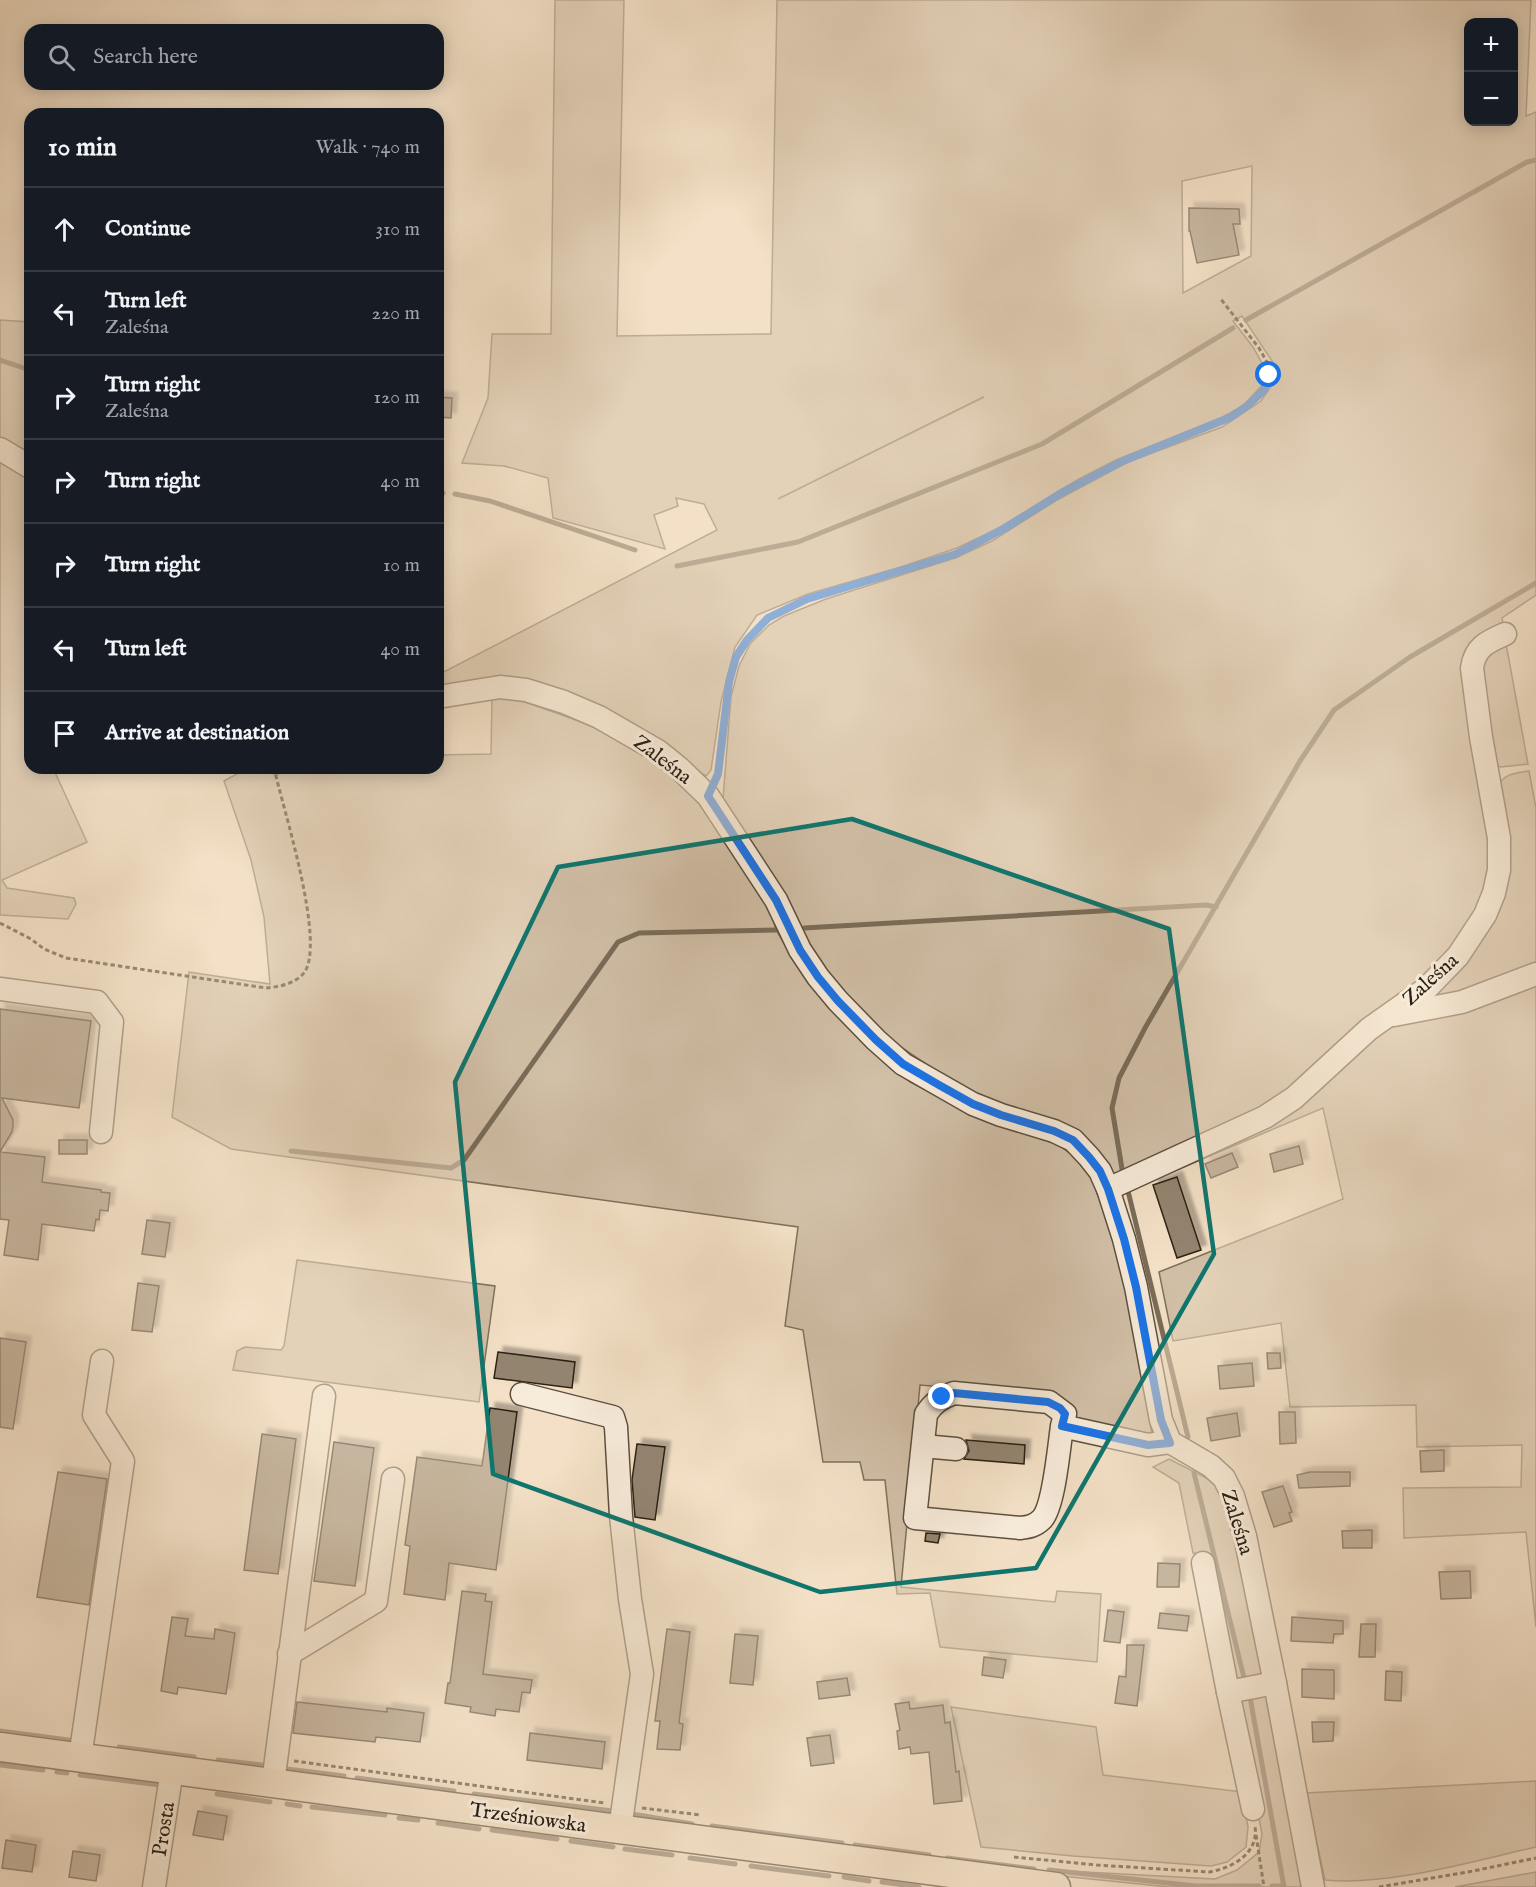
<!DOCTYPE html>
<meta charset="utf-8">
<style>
:root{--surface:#171b24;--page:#242831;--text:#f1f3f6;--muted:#9ea1a6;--line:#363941}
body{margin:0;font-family:"IM FELL English",serif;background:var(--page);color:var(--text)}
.controls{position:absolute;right:18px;top:18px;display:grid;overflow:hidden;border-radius:12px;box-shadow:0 3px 15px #0003}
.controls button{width:54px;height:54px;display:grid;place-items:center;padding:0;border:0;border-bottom:2px solid var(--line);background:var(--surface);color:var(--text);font:30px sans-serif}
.stop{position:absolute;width:18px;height:18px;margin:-14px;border:4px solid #1a73e8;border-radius:50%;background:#fff}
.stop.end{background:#1a73e8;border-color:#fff;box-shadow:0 2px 6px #0008}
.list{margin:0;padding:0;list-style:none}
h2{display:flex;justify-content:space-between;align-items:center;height:78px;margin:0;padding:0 24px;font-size:26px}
h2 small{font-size:20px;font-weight:400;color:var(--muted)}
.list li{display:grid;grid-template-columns:39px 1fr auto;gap:18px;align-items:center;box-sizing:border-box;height:84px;padding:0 24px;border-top:2px solid var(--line)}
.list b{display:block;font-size:22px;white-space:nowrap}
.list p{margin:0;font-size:20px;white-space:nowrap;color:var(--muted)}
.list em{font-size:20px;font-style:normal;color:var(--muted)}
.icon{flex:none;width:33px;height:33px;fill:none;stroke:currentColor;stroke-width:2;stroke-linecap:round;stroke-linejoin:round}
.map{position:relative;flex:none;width:1536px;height:1887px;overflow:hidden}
.search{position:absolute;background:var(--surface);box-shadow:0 3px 15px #0003;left:24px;top:24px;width:420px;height:66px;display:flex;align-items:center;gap:15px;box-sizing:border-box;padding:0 21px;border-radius:18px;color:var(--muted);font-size:22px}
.panel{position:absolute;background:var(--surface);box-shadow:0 3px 15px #0003;left:24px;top:108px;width:420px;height:666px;border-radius:18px}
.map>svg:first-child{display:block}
.green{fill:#d1bfa7;stroke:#7e705c;stroke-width:1.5;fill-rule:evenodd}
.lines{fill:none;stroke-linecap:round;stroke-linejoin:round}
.stream{stroke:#7a6c59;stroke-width:5}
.building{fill:#938470;stroke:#2b2012;stroke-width:1.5;filter:url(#shadow)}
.minor-casing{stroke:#5d503f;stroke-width:25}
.major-casing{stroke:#2b2012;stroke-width:31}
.path{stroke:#2b2012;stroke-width:3;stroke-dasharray:4.5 3;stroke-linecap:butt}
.minor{stroke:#f7ebda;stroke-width:22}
.major{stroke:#f3e0c6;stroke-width:28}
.route{stroke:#1a73e8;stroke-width:8}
.marked{fill:none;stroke:#0f766e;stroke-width:4.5;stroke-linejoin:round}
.labels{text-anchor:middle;stroke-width:6;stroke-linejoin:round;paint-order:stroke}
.street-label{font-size:21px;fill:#2b2012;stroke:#f7ebda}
</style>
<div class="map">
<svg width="1536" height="1887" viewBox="0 0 1536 1887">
<defs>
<filter id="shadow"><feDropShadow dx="5.5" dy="-5.5" stdDeviation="1.5" flood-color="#0004"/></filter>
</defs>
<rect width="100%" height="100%" fill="#f3e0c6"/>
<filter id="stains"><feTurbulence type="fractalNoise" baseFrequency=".00333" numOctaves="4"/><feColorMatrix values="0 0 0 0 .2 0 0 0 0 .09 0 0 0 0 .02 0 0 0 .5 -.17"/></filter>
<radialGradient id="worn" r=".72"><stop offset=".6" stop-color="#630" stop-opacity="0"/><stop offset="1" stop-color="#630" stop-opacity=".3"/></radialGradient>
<g class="green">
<path d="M555 0H624L617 336 771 334 777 0H1531L1526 116 1536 112V595L1502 618 1504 628 1477 646 1493 826 1492 881 1465 938 1302 1087 1115 1178 1109 1166 984 1103 876 1030 802 941 723 799 731 697 739 666 750 644 769 625 784 616 826 599 955 558 992 541 1057 500 1128 462 1222 427 1261 401 1274 382V364L1242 316 1233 321 1253 347 1263 365 1265 374 1263 384 1244 405 1221 418 1116 460 1079 479 997 529 957 548 904 566 808 594 757 615 735 647 721 702 711 770 706 776 565 696 438 691V675L717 530 704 504 676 498 678 506 654 515 665 549 553 518 548 478 504 466 462 463 488 398 492 334H551ZM1468 22H1514V122H1468ZM1252 166 1251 256 1183 293 1182 181ZM983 397H984L778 499Z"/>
<path d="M0 320 30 322V457L0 439Z"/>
<path d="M0 458 30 477V768H53L87 842 2 880 7 888 74 898 76 904 68 919 0 915Z"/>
<path d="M1505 638 1528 764 1501 767 1493 764 1481 655Z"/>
<path d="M492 696 525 702 590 725 657 763 707 809 771 912 776 930 807 980 865 1042 910 1082 988 1122 1057 1144 1083 1163 1107 1209 1131 1309 1152 1435 1057 1423 1060 1397 920 1385 901 1587 1055 1602 1057 1591 1101 1594 1097 1662 940 1647 930 1593 897 1594 885 1480H864L860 1462H823L803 1330 785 1326 798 1227 231 1149 172 1117 189 972 270 984 264 917 251 860 224 781C244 770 254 762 276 775L295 768H438V755L491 754Z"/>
<path d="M1529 771 1536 808V970L1408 1009 1488 922 1495 789C1504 774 1513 773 1529 771Z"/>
<path d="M1536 979V1627L1526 1532 1404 1538 1403 1488 1521 1487 1522 1445 1417 1447 1416 1405 1290 1407 1281 1323 1173 1341 1159 1272 1343 1199 1323 1108 1139 1186 1395 1020Z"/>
<path d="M297 1260 495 1286 479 1402 233 1370 237 1351 245 1347 281 1350 284 1346Z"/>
<path d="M1169 1459 1212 1481 1227 1502 1236 1535 1303 1878 1300 1887H1169L1051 1875 1049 1870 1215 1879 1237 1870 1259 1852 1262 1834 1236 1700 1204 1555 1193 1553 1179 1483 1153 1467Z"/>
<path d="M951 1707 1096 1727 1103 1775 1242 1792 1248 1827 1246 1847 1227 1862 1211 1866 1073 1856 981 1847Z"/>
<path d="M1536 1781V1847C1473 1861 1389 1886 1325 1880L1306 1793Z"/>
<path d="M1536 1872V1887H1455Z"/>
</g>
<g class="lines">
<g class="stream">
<path d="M1246 320 1527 162 1536 160"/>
<path d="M0 360 30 370"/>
<path d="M438 492 443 493"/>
<path d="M455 494 490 501 635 550"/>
<path d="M677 566 798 542 1042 444 1233 328"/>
<path d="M804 928 1206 905 1216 907"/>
<path d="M291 1151 451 1168 464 1160 618 942 639 933 776 930"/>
<path d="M1123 1175 1112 1108 1119 1078 1145 1028 1300 761 1334 710 1410 657 1536 583"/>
<path d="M1128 1191 1188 1437"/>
<path d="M1194 1473 1245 1682"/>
<path d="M1250 1697 1284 1887"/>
<path d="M0 1731 76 1741"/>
<path d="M119 1747 194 1757"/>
<path d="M218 1760 262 1765"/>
<path d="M0 1765 43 1770"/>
<path d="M287 1769 344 1776"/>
<path d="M57 1772 67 1773"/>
<path d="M80 1775 160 1785"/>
<path d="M357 1778 454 1791"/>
<path d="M217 1794 270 1802"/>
<path d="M474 1794 613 1811"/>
<path d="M287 1804 300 1806"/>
<path d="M312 1807 385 1815"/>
<path d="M632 1814 692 1824"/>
<path d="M399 1818 418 1820"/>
<path d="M438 1823 479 1829"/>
<path d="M712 1826 842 1843"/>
<path d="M492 1830 557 1839"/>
<path d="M571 1841 613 1847"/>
<path d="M855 1845 929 1855"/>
<path d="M625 1849 672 1855"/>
<path d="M690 1858 735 1864"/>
<path d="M947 1858 1034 1869"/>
<path d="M751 1866 829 1876"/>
<path d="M1049 1870 1195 1886H1259"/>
<path d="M844 1877 869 1881"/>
<path d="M882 1882 919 1887"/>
<path d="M1272 1886H1284"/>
</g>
</g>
<g class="building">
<path d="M1189 208 1239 209 1240 224H1233L1239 255 1197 263 1190 231H1189Z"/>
<path d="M438 397 452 398 451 418 438 417Z"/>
<path d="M0 1009 91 1021 79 1108 2 1098 13 1120V1126L12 1132 0 1152 45 1157 42 1182 101 1190V1192L110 1193 108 1211 100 1210 99 1220 96 1219 94 1231 42 1224 38 1260 4 1255 9 1220 0 1219Z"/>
<rect x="59" y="1140" width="28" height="14"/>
<path d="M1299 1146 1303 1164 1274 1172 1270 1154Z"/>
<path d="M1232 1153 1238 1167 1211 1178 1205 1164Z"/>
<path d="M1177 1177 1201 1250 1177 1258 1153 1185Z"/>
<path d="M147 1220 170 1223 165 1257 142 1254Z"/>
<path d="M138 1283 159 1286 152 1332 132 1330Z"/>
<path d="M0 1338 26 1342 13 1429 0 1427Z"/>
<path d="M498 1352 575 1362 572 1388 494 1378Z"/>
<path d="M1267 1353H1280L1281 1368 1268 1369Z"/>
<path d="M1252 1363 1254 1386 1220 1389 1218 1366Z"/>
<path d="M490 1408 517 1412 496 1570 449 1563 445 1600 404 1594 410 1546 405 1545 417 1457 482 1466Z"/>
<path d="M1279 1412H1295L1296 1443 1280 1444Z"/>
<path d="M1237 1413 1240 1436 1211 1441 1207 1418Z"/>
<path d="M262 1434 296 1439 278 1574 244 1570Z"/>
<path d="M966 1440 1025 1445 1024 1464 964 1459 969 1451Z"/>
<path d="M334 1442 374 1448 355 1586 314 1581Z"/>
<path d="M637 1444 665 1447 655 1520 635 1517 632 1480Z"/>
<path d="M1444 1450V1471L1421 1472 1420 1451Z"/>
<path d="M58 1472 107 1479 89 1605 37 1597Z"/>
<path d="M1310 1472H1350V1486L1299 1488 1297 1475Z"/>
<path d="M1283 1486 1292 1512 1289 1513 1292 1521 1274 1527 1262 1492Z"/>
<path d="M1372 1530V1548H1343L1342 1531Z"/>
<path d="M926 1533 940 1534 938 1543 925 1541Z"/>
<path d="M1158 1563 1180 1564 1179 1587H1157Z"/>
<path d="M1470 1571 1471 1598 1441 1599 1439 1572Z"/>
<path d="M462 1591 486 1594 485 1601 492 1602 483 1674 532 1680 530 1693 522 1692 519 1712 496 1709 495 1716 470 1712 471 1707 445 1703 448 1683H450Z"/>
<path d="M1108 1610 1124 1612 1120 1643 1104 1641Z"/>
<path d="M1160 1613 1189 1616 1187 1631 1158 1628Z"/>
<path d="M172 1617 188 1619 185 1636 214 1639 215 1629 235 1633 226 1694 178 1687 177 1694 161 1691Z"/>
<path d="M1292 1617 1343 1621V1634H1334L1333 1643 1291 1641Z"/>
<path d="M1361 1624H1376L1375 1657H1359Z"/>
<path d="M667 1629 690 1632 679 1723 683 1724 680 1750 657 1749 660 1721H655Z"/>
<path d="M735 1634 758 1636 753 1685 730 1683Z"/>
<path d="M1127 1645H1144L1137 1706 1115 1703 1119 1676 1126 1677Z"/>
<path d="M984 1657 1006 1660 1003 1678 982 1675Z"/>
<path d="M1302 1669 1334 1670V1699L1302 1697Z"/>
<path d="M1386 1671 1402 1672 1401 1701 1385 1700Z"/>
<path d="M847 1678 850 1695 819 1699 817 1682Z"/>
<path d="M297 1702 387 1712V1708L424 1713 420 1742 376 1737 375 1742 293 1733Z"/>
<path d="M909 1702 910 1709 943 1705 945 1723 950 1722 956 1772 959 1771 962 1801 934 1804 929 1752 911 1754 910 1747 899 1749 897 1731 900 1730 895 1704Z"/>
<path d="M1312 1722H1334L1333 1741 1313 1742Z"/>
<path d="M530 1733 605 1742 602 1769 527 1760Z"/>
<path d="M830 1735 834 1763 811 1766 807 1738Z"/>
<path d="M198 1811 227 1816 223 1840 193 1835Z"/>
<path d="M6 1840 36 1845 32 1872 2 1868Z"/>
<path d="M73 1851 100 1855 96 1881 69 1877Z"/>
</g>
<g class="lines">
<g class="minor-casing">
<g id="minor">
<path d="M0 449 30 467"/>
<path d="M438 697 500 687 526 690 564 702 599 717 658 751 679 768 708 796 776 900 800 950 818 977 838 1001 876 1040 903 1064 973 1104 1001 1115 1054 1131 1073 1140 1089 1157 1100 1171 1108 1189 1124 1239 1136 1287 1161 1420 1170 1442 1211 1466 1224 1478 1233 1496 1245 1536 1275 1683 1313 1887"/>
<path d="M0 989 97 1002 112 1022 101 1132"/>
<path d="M1394 1015 1462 1002 1536 974"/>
<path d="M1108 1189 1265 1117 1294 1098 1369 1029 1427 988 1458 956 1485 915 1494 893 1499 870V838L1481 737 1472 668C1475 647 1487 642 1505 634"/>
<path d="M522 1394 613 1417 616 1427 621 1516 630 1599 642 1674 620 1829"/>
<path d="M1062 1426 1065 1414 1049 1402 954 1393C941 1398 934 1402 926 1414L915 1518 1020 1528C1029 1527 1035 1526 1042 1519 1054 1506 1059 1447 1062 1426L1148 1445 1170 1442"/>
<path d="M923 1446 956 1449"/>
<path d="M1203 1563 1228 1692"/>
<path d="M289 1654 376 1601 393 1479"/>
<path d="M80 1758 123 1461 94 1415 102 1361"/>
<path d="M273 1783 324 1396"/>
<path d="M1253 1809 1228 1692 1275 1683"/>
<path d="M154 1887 172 1770"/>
</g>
</g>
<g class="major-casing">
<path id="major" d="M0 1747 1056 1887"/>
</g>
<g class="path">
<path d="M716 778 728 682 736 657 747 640 768 618 807 599 956 554 1005 528 1063 492 1123 461 1231 417 1247 407 1264 390 1268 375V364L1259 348 1220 298"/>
<path d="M0 923 31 939 44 949 66 958 266 988C278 987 294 984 303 974 328 947 282 805 274 768"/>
<path d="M294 1761 605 1803"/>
<path d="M642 1808 701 1815"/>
<path d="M1256 1835 1264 1887"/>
<path d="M1014 1857 1097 1865 1209 1872C1232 1868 1259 1854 1255 1826"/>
<path d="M1379 1887 1473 1871 1536 1858"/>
</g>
<use href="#minor" class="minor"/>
<use href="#major" class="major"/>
</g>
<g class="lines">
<path class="route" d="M942 1397 954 1393 1048 1402 1060 1408 1065 1414 1062 1426 1148 1445 1170 1443 1161 1420 1136 1287 1124 1239 1108 1189 1100 1171 1089 1157 1073 1140 1054 1131 1001 1115 973 1104 939 1085 903 1064 876 1040 838 1001 818 977 800 950 776 900 708 796 718 774 729 682 736 657 747 640 768 618 807 599 956 554 1005 528 1063 492 1123 461 1231 417 1247 406 1264 390 1269 375"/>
</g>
<path d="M0 0H1536V1887H0ZM852 819 1169 929 1214 1254 1036 1568 820 1592 493 1474 455 1082 558 867Z" fill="#f3e0c6" fill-opacity=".55" fill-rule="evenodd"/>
<path class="marked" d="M852 819 1169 929 1214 1254 1036 1568 820 1592 493 1474 455 1082 558 867Z"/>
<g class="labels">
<g class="street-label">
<text transform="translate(663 759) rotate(37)" y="7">Zaleśna</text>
<text transform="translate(1430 979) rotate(-42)" y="7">Zaleśna</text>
<text transform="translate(1238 1522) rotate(73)" y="7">Zaleśna</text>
<text transform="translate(528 1817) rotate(8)" y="7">Trześniowska</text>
<text transform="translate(163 1829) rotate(-81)" y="7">Prosta</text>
</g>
</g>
<rect width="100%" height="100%" filter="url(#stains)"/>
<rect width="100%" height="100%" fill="url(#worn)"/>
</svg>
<div class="controls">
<button>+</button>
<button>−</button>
</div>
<div class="stop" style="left:1269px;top:375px"></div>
<div class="stop end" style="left:942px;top:1397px"></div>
<div class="search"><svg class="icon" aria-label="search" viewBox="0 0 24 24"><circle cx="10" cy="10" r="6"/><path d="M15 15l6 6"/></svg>Search here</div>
<section class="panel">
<h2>10 min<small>Walk · 740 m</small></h2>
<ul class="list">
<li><svg class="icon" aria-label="ahead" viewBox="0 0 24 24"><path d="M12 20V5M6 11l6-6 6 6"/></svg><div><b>Continue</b></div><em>310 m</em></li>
<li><svg class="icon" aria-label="left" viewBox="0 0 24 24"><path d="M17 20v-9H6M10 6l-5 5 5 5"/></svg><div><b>Turn left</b><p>Zaleśna</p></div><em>220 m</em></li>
<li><svg class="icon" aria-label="right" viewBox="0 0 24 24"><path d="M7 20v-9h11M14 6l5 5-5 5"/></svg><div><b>Turn right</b><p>Zaleśna</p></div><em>120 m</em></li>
<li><svg class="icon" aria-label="right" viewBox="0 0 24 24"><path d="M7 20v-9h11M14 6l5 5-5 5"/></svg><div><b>Turn right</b></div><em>40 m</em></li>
<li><svg class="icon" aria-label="right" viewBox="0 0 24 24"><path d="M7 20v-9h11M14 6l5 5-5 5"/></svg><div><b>Turn right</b></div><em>10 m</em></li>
<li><svg class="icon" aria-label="left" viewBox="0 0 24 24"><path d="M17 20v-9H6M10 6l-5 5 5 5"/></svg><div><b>Turn left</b></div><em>40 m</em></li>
<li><svg class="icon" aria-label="arrive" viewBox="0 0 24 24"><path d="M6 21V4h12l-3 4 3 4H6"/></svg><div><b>Arrive at destination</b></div></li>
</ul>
</section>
</div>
